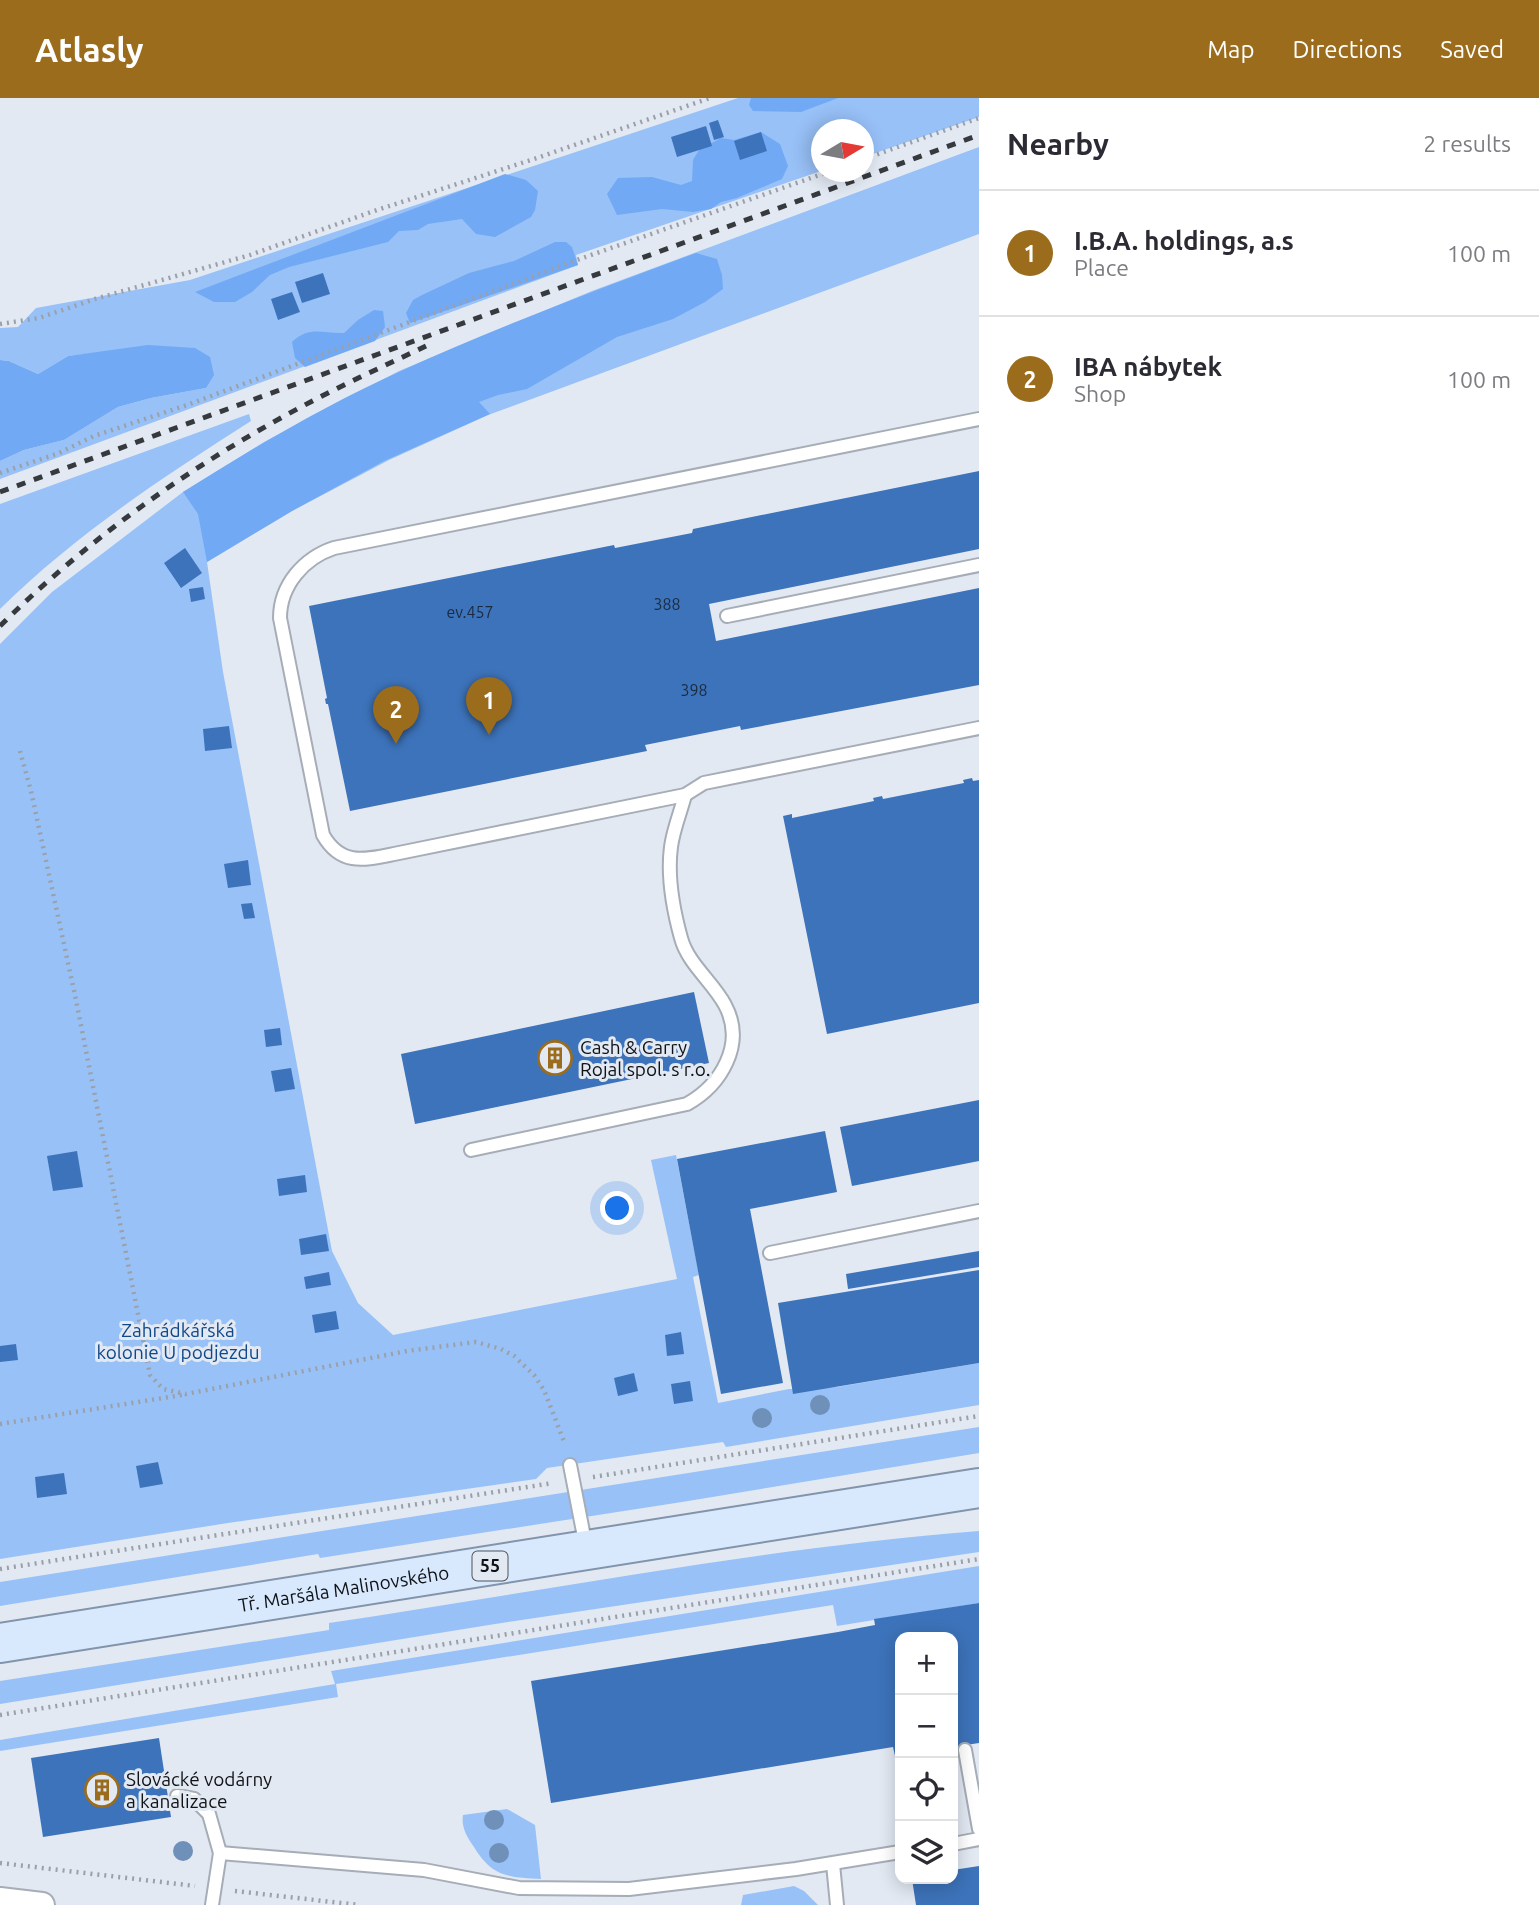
<!DOCTYPE html>
<meta charset="utf-8">
<style>
:root{--surface:#fff;--page:#f2f2f3;--text:#2b2b33;--muted:#7c7c81;--line:#e1e1e2;--accent:#9a6c1c}
body{margin:0;font-family:Ubuntu,sans-serif;background:var(--page);color:var(--text)}
.controls{position:absolute;right:21px;bottom:21px;display:grid;overflow:hidden;border-radius:14px;box-shadow:0 4px 18px #0003}
.controls button{width:63px;height:63px;display:grid;place-items:center;padding:0;border:0;border-bottom:2px solid var(--line);background:var(--surface);color:var(--text);font:35px sans-serif}
.compass{position:absolute;left:811px;top:21px;width:63px;height:63px;border-radius:50%;background:var(--surface);box-shadow:0 4px 18px #0003;rotate:80deg}
.you{position:absolute;left:618px;top:1111px;width:24px;height:24px;margin:-18px;border:5px solid #fff;border-radius:50%;background:#1a73e8;box-shadow:0 0 0 10px #1a73e833}
.badge{display:grid;place-items:center;width:46px;height:46px;border-radius:50%;background:var(--accent);color:#fff;font-size:23px;font-weight:700}
.pin{position:absolute;translate:-50% -58px;filter:drop-shadow(0 2px 4px #0008)}
.pin::after{content:'';position:absolute;top:37px;width:24px;height:21px;background:inherit;clip-path:polygon(0 0,100% 0,50% 100%)}
.list{margin:0;padding:0;list-style:none}
h2{display:flex;justify-content:space-between;align-items:center;height:91px;margin:0;padding:0 28px;font-size:30px}
h2 small{font-size:23px;font-weight:400;color:var(--muted)}
.list li{display:grid;grid-template-columns:46px 1fr auto;gap:21px;align-items:center;box-sizing:border-box;height:126px;padding:0 28px;border-top:2px solid var(--line)}
.list b{display:block;font-size:26px;white-space:nowrap}
.list p{margin:0;font-size:23px;white-space:nowrap;color:var(--muted)}
.list em{font-size:23px;font-style:normal;color:var(--muted)}
.icon{flex:none;width:38px;height:38px;fill:none;stroke:currentColor;stroke-width:2;stroke-linecap:round;stroke-linejoin:round}
.map{position:relative;flex:none;width:979px;height:1807px;overflow:hidden}
header{display:flex;align-items:center;gap:42px;box-sizing:border-box;height:98px;padding:0 35px;background:var(--accent);color:#fff}
header strong{font-size:33px}
nav{display:flex;gap:38px;margin-inline-start:auto;font-size:24px}
main{display:flex}
aside{flex:1;background:var(--surface)}
.map>svg:first-child{display:block}
.green{fill:#98c1f8}
.forest{fill:#71a9f4}
.building{fill:#3d73ba}
.lines{fill:none;stroke-linecap:round;stroke-linejoin:round}
.lane-casing{stroke:#a6adb6;stroke-width:16}
.street-casing{stroke:#a6adb6;stroke-width:28}
.primary-casing{stroke:#8294ac;stroke-width:42}
.path{stroke:#9ba0a8;stroke-width:4.5;stroke-dasharray:2 5;stroke-linecap:butt}
.lane{stroke:#fff;stroke-width:12}
.street{stroke:#fff;stroke-width:24}
.primary{stroke:#d9e9fd;stroke-width:38}
.rail{stroke:#363a3e;stroke-width:5;stroke-dasharray:9 9;stroke-linecap:butt}
.tree{fill:#6e90b9}
.labels{text-anchor:middle;stroke-width:6;stroke-linejoin:round;paint-order:stroke}
.number-label{font-size:16px;fill:#1b2b3f}
.shield{fill:#e2e9f3;stroke:#4f5358;stroke-width:2}
.shield-label{font-size:18px;font-weight:bold;fill:#101316}
.poi-label{font-size:19px;fill:#101316;stroke:#e2e9f3;text-anchor:start}
.park-label{font-size:19px;fill:#10488a;stroke:#e2e9f3}
.street-label{font-size:19px;fill:#101316;stroke:#e2e9f3}
</style>
<header>
<strong>Atlasly</strong>
<nav><a>Map</a><a>Directions</a><a>Saved</a></nav>
</header>
<main>
<div class="map">
<svg width="979" height="1807" viewBox="0 0 979 1807">
<rect width="100%" height="100%" fill="#e2e9f3"/>
<g class="green">
<path d="M738 0H979V19L864 59V32H822L821 73 576 157 578 167 0 381V363L24 352 64 342 118 309 151 300 206 290 103 254 68 258 38 276 9 263 0 262V230L18 229 36 210 190 182Z"/>
<path d="M979 49V136L488 317 389 362 292 413 207 464 223 574 332 1153 358 1205 393 1237 677 1181 651 1062 676 1057 699 1177 693 1179 718 1305 789 1291 837 1289 979 1265V1307L726 1349 723 1344 547 1370 536 1381 228 1425 0 1461V546L52 494 183 394 264 344 399 273 592 193Z"/>
<path d="M249 316 251 323C163 379 75 437 0 511V406Z"/>
<path d="M979 1329V1355L682 1404 320 1460 318 1456 0 1508V1484Z"/>
<path d="M979 1433V1454L495 1526 0 1606V1583L329 1532V1525C546 1493 761 1450 979 1433Z"/>
<path d="M979 1468V1505L837 1528 833 1507 336 1586 338 1599 0 1653V1642L335 1586 331 1573Z"/>
<path d="M507 1711 535 1727 541 1781C508 1779 492 1779 474 1749 467 1739 461 1729 463 1717Z"/>
<path d="M794 1788 804 1793 818 1807H741L743 1797Z"/>
</g>
<g class="forest">
<path d="M751 0H838L801 14 753 13 749 7Z"/>
<path d="M761 34 780 46 788 68 782 81 737 100 721 104 711 111 693 114 662 111 617 117 607 96 618 80 652 79 681 87 692 83 693 62 699 52 721 40 734 42Z"/>
<path d="M505 76 526 82 538 93 535 112 531 119 495 139 476 136 462 121 428 126 418 132 399 133 388 144 289 169 270 177 252 194 235 204H214L195 194Z"/>
<path d="M555 144H566L572 149 578 167 410 225 406 215 413 202 422 197 469 175 514 163Z"/>
<path d="M696 155 717 161 722 177 723 191 705 204 673 221 617 239 527 291 498 297 479 304 490 316 384 363 292 413 207 464 198 416 183 394C253 350 325 307 401 273 497 229 597 192 696 155Z"/>
<path d="M374 212 383 213 385 229 375 243 305 269 295 260 292 244C310 227 323 236 344 235L358 222Z"/>
<path d="M148 247 195 250 210 259 214 277 206 290 151 300 118 309 64 342 24 352 0 363V262L9 263 38 276 68 258Z"/>
</g>
<g class="building">
<path d="M718 22 724 39 714 42 709 25Z"/>
<path d="M706 28 712 48 677 59 671 39Z"/>
<path d="M761 34 767 53 740 62 734 43Z"/>
<path d="M323 175 330 196 302 205 295 184Z"/>
<path d="M292 194 300 214 278 222 271 201Z"/>
<path d="M979 373V451L709 506 716 543 979 490V587L741 632 740 628 645 647 647 653 350 713 328 606H326L325 601 327 600 309 508 614 447 615 450 692 435 693 431Z"/>
<path d="M185 450 202 475 181 490 164 465Z"/>
<path d="M203 489 205 501 191 504 189 491Z"/>
<path d="M229 628 232 650 205 653 203 631Z"/>
<path d="M972 680 973 683 979 682V905L827 936 783 718 792 716V720L874 703 873 700 882 698 883 701 964 685 963 682Z"/>
<path d="M248 762 251 787 228 790 224 766Z"/>
<path d="M252 805 255 820 244 821 241 806Z"/>
<path d="M694 894 709 965 415 1026 401 956Z"/>
<path d="M280 930 282 947 266 949 264 932Z"/>
<path d="M291 970 295 991 275 994 271 973Z"/>
<path d="M979 1002V1063L852 1088 840 1029Z"/>
<path d="M825 1033 837 1094 750 1111 783 1285 721 1296 677 1061Z"/>
<path d="M77 1053 83 1089 53 1093 47 1058Z"/>
<path d="M305 1077 307 1094 279 1098 277 1081Z"/>
<path d="M326 1136 329 1153 301 1157 299 1141Z"/>
<path d="M979 1153V1169L848 1191 846 1176Z"/>
<path d="M979 1172V1265L793 1296 778 1205Z"/>
<path d="M329 1174 331 1187 306 1191 304 1179Z"/>
<path d="M336 1213 339 1231 315 1235 312 1217Z"/>
<path d="M681 1234 684 1256 667 1258 665 1237Z"/>
<path d="M16 1246 18 1262 0 1264V1248Z"/>
<path d="M634 1275 638 1293 618 1298 614 1280Z"/>
<path d="M690 1283 693 1303 674 1306 671 1286Z"/>
<path d="M158 1364 163 1386 140 1390 136 1368Z"/>
<path d="M64 1375 67 1396 37 1400 35 1379Z"/>
<path d="M979 1505V1645L953 1649V1539H900V1657L895 1658 893 1649 551 1705 531 1583 838 1534 875 1527 874 1521Z"/>
<path d="M159 1640 171 1719 43 1739 31 1660Z"/>
<path d="M979 1768V1807H916L912 1781H953V1772Z"/>
</g>
<g class="lines">
<g class="lane-casing">
<g id="lane">
<path d="M979 321 334 450C304 460 280 487 280 520L323 737C342 770 367 761 399 755L685 697 704 685 979 630"/>
<path d="M727 518 979 467"/>
<path d="M471 1052 687 1006C721 987 746 946 725 907 713 884 688 866 681 840 673 811 667 779 671 749 673 732 681 713 685 697"/>
<path d="M770 1155 979 1113"/>
<path d="M570 1367 586 1449"/>
<path d="M965 1652 979 1731"/>
<path d="M177 1698 194 1701 209 1716 220 1755"/>
<path d="M953 1746 979 1741"/>
<path d="M833 1766 837 1807"/>
<path d="M212 1807 220 1755 424 1772 519 1790 629 1791 796 1771 900 1754"/>
</g>
</g>
<g class="street-casing">
<path id="street" d="M0 1802 42 1807"/>
</g>
<g class="primary-casing">
<g id="primary">
<path id="s1" d="M0 1545 979 1390"/>
</g>
</g>
<g class="path">
<path d="M864 61 979 20"/>
<path d="M0 226 39 220 95 201 250 157 377 112 534 61 710 0"/>
<path d="M0 375 59 355 94 338 187 307 574 163 828 74"/>
<path d="M20 653 31 693 76 902 150 1277 163 1291 186 1296 407 1253 476 1244 501 1251 514 1258 534 1277 544 1292 565 1346"/>
<path d="M0 1326 182 1297"/>
<path d="M593 1379 979 1318"/>
<path d="M0 1471 553 1385"/>
<path d="M0 1617 979 1461"/>
<path d="M0 1765 195 1788"/>
<path d="M235 1793 359 1807"/>
</g>
<use href="#lane" class="lane"/>
<use href="#street" class="street"/>
<use href="#primary" class="primary"/>
<g class="rail">
<path d="M0 394 979 37"/>
<path d="M0 528C88 441 192 367 301 309 342 287 384 268 426 248"/>
</g>
</g>
<g class="tree">
<circle cx="820" cy="1307" r="10"/>
<circle cx="762" cy="1320" r="10"/>
<circle cx="494" cy="1722" r="10"/>
<circle cx="183" cy="1753" r="10"/>
<circle cx="499" cy="1755" r="10"/>
</g>
<defs>
<g id="building-ring" transform="scale(1.75)"><circle r="9.5" fill="#e2e9f3" stroke="#9a6c1c" stroke-width="1.5"/><path d="M-4-6H4V6H1V3H-1V6H-4ZM-2.5-4.3h1.7v1.8h-1.7ZM.8-4.3h1.7v1.8H.8ZM-2.5-1h1.7V.8h-1.7ZM.8-1h1.7V.8H.8Z" fill="#9a6c1c"/></g>
</defs>
<g fill-rule="evenodd">
<use href="#building-ring" x="555" y="960"/>
<use href="#building-ring" x="102" y="1692"/>
</g>
<g class="labels">
<g class="number-label">
<text x="667" y="512">388</text>
<text x="470" y="520">ev.457</text>
<text x="694" y="598">398</text>
</g>
<rect class="shield" x="472.5" y="1453.5" width="35" height="29" rx="5"/>
<g class="shield-label">
<text x="490" y="1474">55</text>
</g>
<g class="poi-label">
<text x="580" y="956">Cash &amp; Carry<tspan x="580" dy="22">Rojal spol. s r.o.</tspan></text>
<text x="126" y="1688">Slovácké vodárny<tspan x="126" dy="22">a kanalizace</tspan></text>
</g>
<g class="park-label">
<text x="178" y="1239">Zahrádkářská<tspan x="178" dy="22">kolonie U podjezdu</tspan></text>
</g>
<g class="street-label">
<text dy="7" stroke="none"><textPath href="#s1" startOffset="348">Tř. Maršála Malinovského</textPath></text>
</g>
</g>
</svg>
<div class="controls">
<button>+</button>
<button>−</button>
<button><svg class="icon" aria-label="locate" viewBox="0 0 24 24"><circle cx="12" cy="12" r="6"/><path d="M12 2v4M12 18v4M2 12h4M18 12h4"/></svg></button>
<button><svg class="icon" aria-label="layers" viewBox="0 0 24 24"><path d="M12 4l9 5-9 5-9-5zM3 14l9 5 9-5"/></svg></button>
</div>
<svg class="compass" viewBox="-18 -18 36 36"><path d="M0-13l5 13h-10z" fill="#e53935"/><path d="M0 13l5-13h-10z" fill="#7c7c81"/></svg>
<div class="you"></div>
<div class="pin badge" style="left:489px;top:637px">1</div>
<div class="pin badge" style="left:396px;top:646px">2</div>
</div>
<aside>
<h2>Nearby<small>2 results</small></h2>
<ul class="list">
<li><span class="badge">1</span><div><b>I.B.A. holdings, a.s</b><p>Place</p></div><em>100 m</em></li>
<li><span class="badge">2</span><div><b>IBA nábytek</b><p>Shop</p></div><em>100 m</em></li>
</ul>
</aside>
</main>
